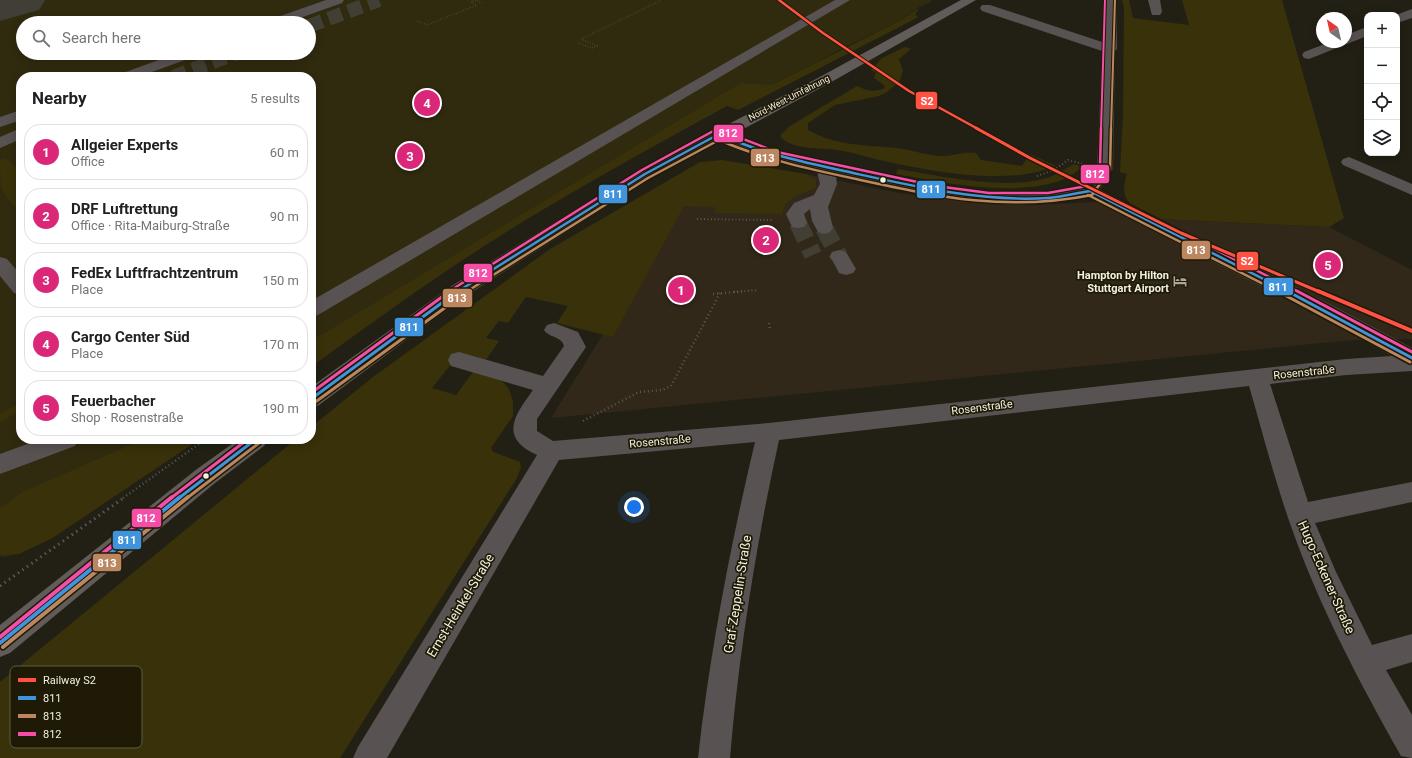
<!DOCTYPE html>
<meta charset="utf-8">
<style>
:root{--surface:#fff;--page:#f6f6f6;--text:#202124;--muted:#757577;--line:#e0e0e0;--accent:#db2777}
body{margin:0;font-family:Roboto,sans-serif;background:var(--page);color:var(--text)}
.controls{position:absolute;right:12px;top:12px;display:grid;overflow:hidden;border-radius:8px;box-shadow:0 2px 10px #0003}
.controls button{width:36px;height:36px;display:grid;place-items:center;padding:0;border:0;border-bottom:1px solid var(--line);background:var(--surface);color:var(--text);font:20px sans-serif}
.compass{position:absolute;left:1316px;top:12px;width:36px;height:36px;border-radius:50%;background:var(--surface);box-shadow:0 2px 10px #0003;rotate:326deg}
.you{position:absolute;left:634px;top:507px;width:14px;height:14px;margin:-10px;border:3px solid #fff;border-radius:50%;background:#1a73e8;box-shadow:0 0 0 6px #1a73e833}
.badge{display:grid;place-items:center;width:26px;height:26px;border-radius:50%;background:var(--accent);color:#fff;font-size:13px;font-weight:700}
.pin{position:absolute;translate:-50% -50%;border:2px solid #fff;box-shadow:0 1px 4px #0006}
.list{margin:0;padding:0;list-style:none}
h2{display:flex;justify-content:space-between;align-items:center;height:52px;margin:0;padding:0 16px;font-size:17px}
h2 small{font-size:13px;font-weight:400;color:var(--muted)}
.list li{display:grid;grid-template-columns:26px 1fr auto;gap:12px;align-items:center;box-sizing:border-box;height:56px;margin:0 8px 8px;padding:0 8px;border:1px solid var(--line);border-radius:16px}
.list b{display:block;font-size:15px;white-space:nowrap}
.list p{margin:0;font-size:13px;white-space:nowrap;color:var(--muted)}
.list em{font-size:13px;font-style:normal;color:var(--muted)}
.icon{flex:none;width:22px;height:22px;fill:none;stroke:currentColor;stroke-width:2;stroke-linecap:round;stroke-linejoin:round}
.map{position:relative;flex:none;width:1412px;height:758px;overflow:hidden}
.search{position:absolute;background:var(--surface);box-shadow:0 2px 10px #0003;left:16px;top:16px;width:300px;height:44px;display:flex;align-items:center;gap:10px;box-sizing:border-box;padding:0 14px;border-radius:22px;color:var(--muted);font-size:15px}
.panel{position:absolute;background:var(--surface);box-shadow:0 2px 10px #0003;left:16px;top:72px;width:300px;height:372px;border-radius:16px}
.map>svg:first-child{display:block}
.commercial{fill:#312819}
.built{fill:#302a0f;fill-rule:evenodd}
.green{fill:#38310a}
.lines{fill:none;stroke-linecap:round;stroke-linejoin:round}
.taxiway{fill:#413e36;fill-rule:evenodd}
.minor-tunnel-far1{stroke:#413f33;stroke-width:14;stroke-dasharray:14 7;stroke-linecap:butt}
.minor-tunnel{stroke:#413f33;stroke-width:18;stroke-dasharray:18 9;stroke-linecap:butt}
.path-far3{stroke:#5a5754;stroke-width:1.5;stroke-dasharray:0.5 2;stroke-linecap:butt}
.path-far2{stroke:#5a5754;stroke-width:2;stroke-dasharray:1 2.5;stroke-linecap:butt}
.path-far1{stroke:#5a5754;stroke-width:2.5;stroke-dasharray:1 3;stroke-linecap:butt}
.path{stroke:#5a5754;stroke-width:3;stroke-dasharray:1.5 4;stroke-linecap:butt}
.minor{fill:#585352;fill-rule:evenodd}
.major{fill:#615c59;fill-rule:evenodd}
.bus-1-far2-casing{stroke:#1f1a05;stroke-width:5}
.bus-1-far1-casing{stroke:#1f1a05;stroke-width:6}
.bus-1-casing{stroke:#1f1a05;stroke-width:7}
.bus-2-far3-casing{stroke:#1f1a05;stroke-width:4}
.bus-2-far2-casing{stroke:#1f1a05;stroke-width:5}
.bus-2-far1-casing{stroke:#1f1a05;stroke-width:6}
.bus-2-casing{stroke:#1f1a05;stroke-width:7}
.bus-3-far3-casing{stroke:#1f1a05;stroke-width:4}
.bus-3-far2-casing{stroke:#1f1a05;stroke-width:5}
.bus-3-far1-casing{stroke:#1f1a05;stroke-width:6}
.bus-3-casing{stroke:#1f1a05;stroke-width:7}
.bus-1-far2{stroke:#4094de;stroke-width:2.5}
.bus-1-far1{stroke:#4094de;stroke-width:3}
.bus-1{stroke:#4094de;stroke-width:4}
.bus-2-far3{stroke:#bb8660;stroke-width:2}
.bus-2-far2{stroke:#bb8660;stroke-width:2.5}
.bus-2-far1{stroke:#bb8660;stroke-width:3}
.bus-2{stroke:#bb8660;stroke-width:4}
.bus-3-far3{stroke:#f54da8;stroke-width:2}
.bus-3-far2{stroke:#f54da8;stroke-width:2.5}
.bus-3-far1{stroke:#f54da8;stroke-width:3}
.bus-3{stroke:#f54da8;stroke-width:4}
.rail-1-far2-casing{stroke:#1f1a05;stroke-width:4.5}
.rail-1-far1-casing{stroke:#1f1a05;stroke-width:5.5}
.rail-1-casing{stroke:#1f1a05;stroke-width:7}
.rail-1-far2{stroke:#ff5245;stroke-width:2.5}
.rail-1-far1{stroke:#ff5245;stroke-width:3}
.rail-1{stroke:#ff5245;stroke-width:4}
.bus-dot{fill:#f2f0e2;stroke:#1f1a05;stroke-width:1.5}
.labels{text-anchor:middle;stroke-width:3.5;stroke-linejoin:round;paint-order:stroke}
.far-street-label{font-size:9px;fill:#f2f0e2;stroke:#1f1a05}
.poi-label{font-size:11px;font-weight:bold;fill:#f2f0e2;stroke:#1f1a05;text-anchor:end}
.street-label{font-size:11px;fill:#f2f0e2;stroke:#1f1a05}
.near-street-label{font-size:13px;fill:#f2f0e2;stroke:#1f1a05}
.key{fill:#1f1a05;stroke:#5e5a47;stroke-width:1}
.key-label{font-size:11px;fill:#f2f0e2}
.line-badge{stroke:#1f1a05;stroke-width:1.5}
.badge-label{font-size:11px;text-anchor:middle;font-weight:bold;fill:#fff}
</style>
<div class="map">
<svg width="1412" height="758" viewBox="0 0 1412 758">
<rect width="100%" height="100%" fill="#222014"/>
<path class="commercial" d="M806 174 899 193 987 204 1034 205 1098 202 1158 219 1329 227 1412 270V339L1353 340 551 418 684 204 806 177Z"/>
<path class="built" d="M0 0H931V2L919 7 904 19 849 45 736 105 722 106 551 200 311 361V77H21V439H194L51 539 18 554 4 557 0 556ZM23 23H309V53H23Z"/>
<g class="green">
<path d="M1122 0H1129L1133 18 1189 25 1182 0H1282L1344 218 1329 227 1158 219C1135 207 1117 204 1127 174L1120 172 1123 114 1124 7Z"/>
<path d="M919 8 915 15 918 16 915 19 738 110 727 106C662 141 598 177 534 215 457 261 384 314 311 367V341L741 83 772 85 905 18Z"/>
<path d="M905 47 911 49 899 59 903 71 899 82 887 92 879 96 835 105 808 123V130C836 146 866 145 897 148 913 150 931 157 946 156 958 155 962 152 976 153L981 160 1022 166 1030 154 1056 166C1009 186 934 172 884 161 869 158 853 152 837 150 818 147 798 151 781 138V134L790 126 857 86C867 91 873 92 883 89L885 86 874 78 876 73 871 70 882 58Z"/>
<path d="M6 158 21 173V213C0 191 0 191 0 160Z"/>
<path d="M722 160 806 174 816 180V188C801 194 785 197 782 214L715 213V207L684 206 613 337 557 323 568 306 526 297 508 323 499 321 486 338 499 341 486 360 460 353 432 388 456 395 473 372 502 381 509 389 513 402V416L491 448 493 452 520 462 521 467 517 478 340 758H0V682L296 439H311V427L373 377 550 249 700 162Z"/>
<path d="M1074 164 1082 167C1075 173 1067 179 1056 182 1008 196 945 183 896 174L898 169C940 176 1012 192 1052 176 1059 173 1066 168 1074 164Z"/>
<path d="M21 402V411L0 422V414Z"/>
<path d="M144 439H200L54 537 19 554 0 555V508L24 491Z"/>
</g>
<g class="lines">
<path class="taxiway" d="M0 0H45L39 10 0 21Z"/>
<g class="minor-tunnel-far1">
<path d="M309 26 379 0"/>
<path d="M173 77 237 53"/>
</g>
<g class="minor-tunnel">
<path d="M798 223 813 255"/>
<path d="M824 228 839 256"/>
</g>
<g class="path-far3">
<path d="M476 5 471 2 476 0 482 3"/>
<path d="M417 21 427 25 477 5"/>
<path d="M581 39 662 0"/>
<path d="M578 43 592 48 597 46 581 39"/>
</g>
<g class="path-far2">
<path d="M1037 176 1054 170 1068 160 1083 164"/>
<path d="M697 219 773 220"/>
<path d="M734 292 758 290"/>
</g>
<g class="path-far1">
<path d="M713 294 745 291"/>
<path d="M769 323 770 329"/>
<path d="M583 421 639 392 662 390 671 386 720 293"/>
<path d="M123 498 206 439"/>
</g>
<path class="path" d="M0 586 125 497"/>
<g class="minor">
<path d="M326 0H344L342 3 286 23H268L269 20Z"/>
<path d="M835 0H850L318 315 311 317V301Z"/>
<path d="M1104 0H1116L1117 49 1115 51 1113 169 1100 189 1337 308 1412 348V371L1346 375 1270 384 1308 502 1412 482V502L1315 523 1336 572 1372 645 1412 634V662L1386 670 1412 715V758L1401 756C1360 683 1320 608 1292 529 1275 482 1263 434 1249 386L779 440C756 545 739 651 730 758H698C710 652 730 547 755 442L559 460 387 758H353L358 747 537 455C498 437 515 415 533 390L451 366 448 360 451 354 459 352 543 376 564 346C562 336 549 338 544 330L547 325 554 323 578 332 586 347 537 419V431L553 441 769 423 1346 359 1392 356 1323 318 1088 197C1075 199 1062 202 1049 203 977 210 905 190 836 175L837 184 828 207 833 228 830 232 824 234 818 232 812 221 810 209 804 214 807 223 804 227 798 228 792 227 786 214 794 203 814 195 820 184 817 171C780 163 747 154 713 137L711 134 713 131 719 129 752 144 780 153 935 186 989 193H1048L1084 187 1097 169 1102 51 982 11 980 8 982 5H990L1102 42Z"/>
<path d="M1148 0H1160L1162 12 1160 15H1152Z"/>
<path d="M1412 9V18L1397 23 1396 15Z"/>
<path d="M1367 27V36L1309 59 1304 58 1302 55 1304 52 1330 42H1346V35Z"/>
<path d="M178 53H198L196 56 138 77H118L120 74Z"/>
<path d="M21 110V120L0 127V117Z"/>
<path d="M21 128V139L0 148V137Z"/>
<path d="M1349 157 1412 184V195L1343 165 1341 162 1343 159Z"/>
<path d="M839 250 846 252 856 269 853 273 846 275 839 273 830 256 832 252Z"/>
<path d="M0 257 7 259 21 275V295L14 293 0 276Z"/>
<path d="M41 439H79L75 446 0 474V454Z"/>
</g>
<g class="major">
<path d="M961 0H976L826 85 651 178 464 297 319 405 311 408V387L450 287 639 170 816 79Z"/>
<path d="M239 439H268L264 446 215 483 10 653 0 657V625L197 469Z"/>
</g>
<g class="bus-1-far2-casing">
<g id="bus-1-far2">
<path d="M719 134C762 154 807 163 853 173 917 187 982 202 1048 198 1062 197 1076 193 1090 191"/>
<path d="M1090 191 1289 292"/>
<path d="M457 292 645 174 719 134"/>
</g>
</g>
<g class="bus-1-far1-casing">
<g id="bus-1-far1">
<path d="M1287 291 1412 358"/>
<path d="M311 399 458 291"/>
<path d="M179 498 256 439"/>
</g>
</g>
<g class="bus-1-casing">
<path id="bus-1" d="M0 643 180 497"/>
</g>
<g class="bus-2-far3-casing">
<path id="bus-2-far3" d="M1111 129 1115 0"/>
</g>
<g class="bus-2-far2-casing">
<g id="bus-2-far2">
<path d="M1088 195 1279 292"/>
<path d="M466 292 648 178 719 140C763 159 809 169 856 179 939 197 1006 212 1092 195L1110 170 1111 128"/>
</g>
</g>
<g class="bus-2-far1-casing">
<g id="bus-2-far1">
<path d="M1277 291 1410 362"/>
<path d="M314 403 468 291"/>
<path d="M187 498 259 443"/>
</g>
</g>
<g class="bus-2-casing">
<path id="bus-2" d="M3 647 188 497"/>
</g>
<g class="bus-3-far3-casing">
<path id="bus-3-far3" d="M1101 129 1105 0"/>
</g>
<g class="bus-3-far2-casing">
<g id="bus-3-far2">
<path d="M1092 187 1299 292"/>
<path d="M448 292 642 170 717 129 777 152 936 186 989 193H1048L1087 186 1100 167 1101 128"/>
</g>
</g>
<g class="bus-3-far1-casing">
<g id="bus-3-far1">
<path d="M1297 291 1412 352"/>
<path d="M311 393 450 291"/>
<path d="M171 498 248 439"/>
</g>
</g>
<g class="bus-3-casing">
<path id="bus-3" d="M0 637 172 497"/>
</g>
<use href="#bus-1-far2" class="bus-1-far2"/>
<use href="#bus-1-far1" class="bus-1-far1"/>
<use href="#bus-1" class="bus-1"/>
<use href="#bus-2-far3" class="bus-2-far3"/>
<use href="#bus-2-far2" class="bus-2-far2"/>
<use href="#bus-2-far1" class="bus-2-far1"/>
<use href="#bus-2" class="bus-2"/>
<use href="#bus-3-far3" class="bus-3-far3"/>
<use href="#bus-3-far2" class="bus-3-far2"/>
<use href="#bus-3-far1" class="bus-3-far1"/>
<use href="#bus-3" class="bus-3"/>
<g class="rail-1-far2-casing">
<path id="rail-1-far2" d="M779 0 823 33 909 91 978 129"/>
</g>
<g class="rail-1-far1-casing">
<path id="rail-1-far1" d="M976 128 1030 158 1181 233 1320 292"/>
</g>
<g class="rail-1-casing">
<path id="rail-1" d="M1318 291 1412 331"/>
</g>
<use href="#rail-1-far2" class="rail-1-far2"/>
<use href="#rail-1-far1" class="rail-1-far1"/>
<use href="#rail-1" class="rail-1"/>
</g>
<defs>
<g id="hotel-bare" transform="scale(1.08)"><path d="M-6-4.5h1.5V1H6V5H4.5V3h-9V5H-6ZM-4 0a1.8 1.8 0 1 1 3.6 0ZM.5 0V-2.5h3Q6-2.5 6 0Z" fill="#a9a79a" stroke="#1f1a05" stroke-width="2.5" paint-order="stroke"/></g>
</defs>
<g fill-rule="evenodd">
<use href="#hotel-bare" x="1180" y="281"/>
</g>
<g class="bus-dot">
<circle cx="883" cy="180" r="3.5"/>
<circle cx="206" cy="476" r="3.5"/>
</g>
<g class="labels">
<g class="far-street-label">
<text transform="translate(789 98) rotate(-27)" y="3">Nord-West-Umfahrung</text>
</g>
<g class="poi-label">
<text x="1169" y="279">Hampton by Hilton<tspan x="1169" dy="13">Stuttgart Airport</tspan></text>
</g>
<g class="street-label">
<text transform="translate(1304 372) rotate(-6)" y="4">Rosenstraße</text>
<text transform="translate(982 407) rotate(-7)" y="4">Rosenstraße</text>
<text transform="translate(660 441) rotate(-5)" y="4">Rosenstraße</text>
</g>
<g class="near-street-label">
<text transform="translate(1327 577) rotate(66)" y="5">Hugo-Eckener-Straße</text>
<text transform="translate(737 594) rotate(-81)" y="5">Graf-Zeppelin-Straße</text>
<text transform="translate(460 605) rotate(-59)" y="5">Ernst-Heinkel-Straße</text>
</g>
</g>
<rect x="10" y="666" width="132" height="82" rx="6" class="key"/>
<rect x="18" y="678" width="18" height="4" fill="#ff5245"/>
<rect x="18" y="696" width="18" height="4" fill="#4094de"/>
<rect x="18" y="714" width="18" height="4" fill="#bb8660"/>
<rect x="18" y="732" width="18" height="4" fill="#f54da8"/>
<g class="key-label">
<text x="43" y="684">Railway S2</text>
<text x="43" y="702">811</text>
<text x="43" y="720">813</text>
<text x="43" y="738">812</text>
</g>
<g class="line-badge">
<rect x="915" y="91" width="23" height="19" rx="4" fill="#ff5245"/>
<rect x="713" y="124" width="31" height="19" rx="4" fill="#f54da8"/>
<rect x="750" y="148" width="30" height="19" rx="4" fill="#bb8660"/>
<rect x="1080" y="164" width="30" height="20" rx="4" fill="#f54da8"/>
<rect x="916" y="180" width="30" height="19" rx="4" fill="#4094de"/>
<rect x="598" y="184" width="30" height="20" rx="4" fill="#4094de"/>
<rect x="1181" y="240" width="30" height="20" rx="4" fill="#bb8660"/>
<rect x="1236" y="251" width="23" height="20" rx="4" fill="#ff5245"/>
<rect x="463" y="263" width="30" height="20" rx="4" fill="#f54da8"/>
<rect x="1263" y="277" width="31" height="19" rx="4" fill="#4094de"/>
<rect x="442" y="288" width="31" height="20" rx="4" fill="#bb8660"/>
<rect x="394" y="317" width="30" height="20" rx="4" fill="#4094de"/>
<rect x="131" y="508" width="31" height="20" rx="4" fill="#f54da8"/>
<rect x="112" y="530" width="30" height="20" rx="4" fill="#4094de"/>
<rect x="92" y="553" width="30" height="19" rx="4" fill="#bb8660"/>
</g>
<g class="badge-label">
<text x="927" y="105">S2</text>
<text x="728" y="137">812</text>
<text x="765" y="162">813</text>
<text x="1095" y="178">812</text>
<text x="931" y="193">811</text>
<text x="613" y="198">811</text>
<text x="1196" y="254">813</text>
<text x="1247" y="265">S2</text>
<text x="478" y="277">812</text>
<text x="1278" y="291">811</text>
<text x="457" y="302">813</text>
<text x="409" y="331">811</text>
<text x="146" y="522">812</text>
<text x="127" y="544">811</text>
<text x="107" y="567">813</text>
</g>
</svg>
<div class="controls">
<button>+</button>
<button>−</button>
<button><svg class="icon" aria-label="locate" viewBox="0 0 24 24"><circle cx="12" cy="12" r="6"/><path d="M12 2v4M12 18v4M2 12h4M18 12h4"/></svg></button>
<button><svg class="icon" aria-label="layers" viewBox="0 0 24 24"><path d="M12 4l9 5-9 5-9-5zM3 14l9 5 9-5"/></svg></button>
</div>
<svg class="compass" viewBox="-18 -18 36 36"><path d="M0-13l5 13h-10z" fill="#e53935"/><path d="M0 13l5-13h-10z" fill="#757577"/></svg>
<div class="you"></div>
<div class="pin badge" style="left:681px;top:290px">1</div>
<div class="pin badge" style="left:766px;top:240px">2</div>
<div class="pin badge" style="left:410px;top:156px">3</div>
<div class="pin badge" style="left:427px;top:103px">4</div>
<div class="pin badge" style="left:1328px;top:265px">5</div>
<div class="search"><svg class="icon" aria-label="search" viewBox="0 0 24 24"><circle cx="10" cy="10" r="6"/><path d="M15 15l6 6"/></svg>Search here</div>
<section class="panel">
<h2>Nearby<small>5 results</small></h2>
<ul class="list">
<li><span class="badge">1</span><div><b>Allgeier Experts</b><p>Office</p></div><em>60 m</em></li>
<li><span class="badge">2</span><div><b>DRF Luftrettung</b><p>Office · Rita-Maiburg-Straße</p></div><em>90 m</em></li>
<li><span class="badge">3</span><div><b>FedEx Luftfrachtzentrum</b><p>Place</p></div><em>150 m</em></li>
<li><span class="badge">4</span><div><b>Cargo Center Süd</b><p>Place</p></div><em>170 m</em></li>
<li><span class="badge">5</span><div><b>Feuerbacher</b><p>Shop · Rosenstraße</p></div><em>190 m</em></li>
</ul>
</section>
</div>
